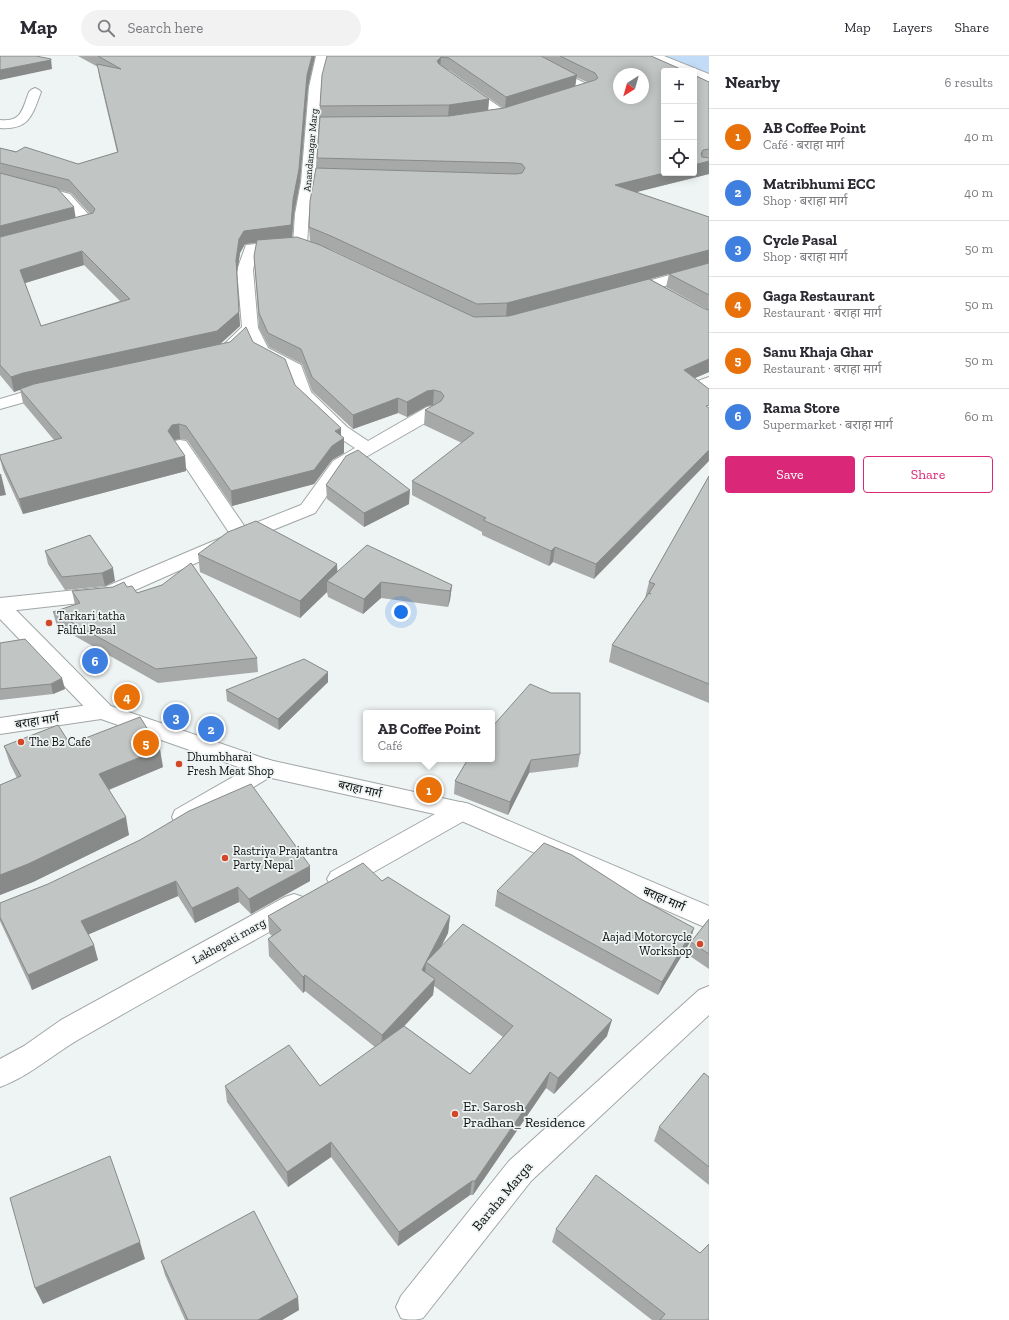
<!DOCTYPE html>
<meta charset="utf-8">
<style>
:root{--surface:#fff;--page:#f2f2f3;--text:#2b2b33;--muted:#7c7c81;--line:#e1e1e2;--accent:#db2777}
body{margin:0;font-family:"Zilla Slab","Noto Sans Devanagari",serif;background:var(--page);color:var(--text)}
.controls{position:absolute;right:12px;top:12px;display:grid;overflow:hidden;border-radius:4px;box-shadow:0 2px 10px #0003}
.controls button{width:36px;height:36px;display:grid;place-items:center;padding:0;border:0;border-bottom:1px solid var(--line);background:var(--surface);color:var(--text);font:20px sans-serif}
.compass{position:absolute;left:613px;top:12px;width:36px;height:36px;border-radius:50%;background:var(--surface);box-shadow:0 2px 10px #0003;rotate:217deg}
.you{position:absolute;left:401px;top:556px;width:14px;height:14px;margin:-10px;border:3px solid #fff;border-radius:50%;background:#1a73e8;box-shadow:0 0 0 6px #1a73e833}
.badge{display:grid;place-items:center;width:26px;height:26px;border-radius:50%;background:var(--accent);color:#fff;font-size:13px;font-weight:700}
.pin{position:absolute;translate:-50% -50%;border:2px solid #fff;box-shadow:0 1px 4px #0006}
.popup{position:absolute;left:363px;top:654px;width:132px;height:52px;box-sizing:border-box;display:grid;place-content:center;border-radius:4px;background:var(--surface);filter:drop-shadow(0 1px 3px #0005);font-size:13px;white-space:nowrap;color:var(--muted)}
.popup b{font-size:15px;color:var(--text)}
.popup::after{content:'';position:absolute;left:50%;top:100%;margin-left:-8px;border:8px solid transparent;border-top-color:var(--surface)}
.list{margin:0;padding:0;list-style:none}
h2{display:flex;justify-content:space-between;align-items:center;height:52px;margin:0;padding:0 16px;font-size:17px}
h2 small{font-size:13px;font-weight:400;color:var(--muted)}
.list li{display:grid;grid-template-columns:26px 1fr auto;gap:12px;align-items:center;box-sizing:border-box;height:56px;padding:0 16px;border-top:1px solid var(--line)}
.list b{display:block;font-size:15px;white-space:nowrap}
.list p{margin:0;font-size:13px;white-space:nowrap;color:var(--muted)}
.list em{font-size:13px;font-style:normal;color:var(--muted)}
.actions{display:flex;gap:8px;padding:12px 16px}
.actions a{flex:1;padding:9px 0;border:1px solid var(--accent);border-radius:4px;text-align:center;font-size:14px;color:var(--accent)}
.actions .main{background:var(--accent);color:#fff}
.icon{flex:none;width:22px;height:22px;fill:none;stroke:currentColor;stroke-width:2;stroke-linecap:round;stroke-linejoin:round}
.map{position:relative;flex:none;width:709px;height:1264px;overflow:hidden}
header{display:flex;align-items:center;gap:24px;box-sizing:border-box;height:56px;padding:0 20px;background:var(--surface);border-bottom:1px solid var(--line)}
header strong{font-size:19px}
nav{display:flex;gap:22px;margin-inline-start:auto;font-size:14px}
.search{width:280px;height:36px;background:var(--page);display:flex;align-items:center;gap:10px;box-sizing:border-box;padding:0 14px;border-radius:22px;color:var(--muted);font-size:15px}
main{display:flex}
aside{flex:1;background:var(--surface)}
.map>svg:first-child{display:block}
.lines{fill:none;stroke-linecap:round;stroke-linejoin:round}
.river{fill:#c2dbf7;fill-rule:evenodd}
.service-casing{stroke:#a1a6a6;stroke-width:2}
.minor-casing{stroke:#a1a6a6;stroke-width:2}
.tertiary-casing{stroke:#a1a6a6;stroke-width:2}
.secondary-casing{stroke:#a1a6a6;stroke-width:2}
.service{fill:#fff;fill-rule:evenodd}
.minor{fill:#fff;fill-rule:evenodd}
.tertiary{fill:#fff;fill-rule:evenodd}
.secondary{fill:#fff;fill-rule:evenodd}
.wall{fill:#a6a9a8;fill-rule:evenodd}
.shaded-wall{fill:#878a88}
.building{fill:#c1c5c3;stroke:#878a88;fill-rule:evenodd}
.poi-dot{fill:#d14727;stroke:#eef4f3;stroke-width:1.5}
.labels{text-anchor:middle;stroke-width:3.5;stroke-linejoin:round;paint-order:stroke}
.far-street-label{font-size:10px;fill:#0c0d0d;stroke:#eef4f3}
.poi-label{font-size:12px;fill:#0c0d0d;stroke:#eef4f3;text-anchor:start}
.street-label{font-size:12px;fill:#0c0d0d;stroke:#eef4f3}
.near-poi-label{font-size:14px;fill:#0c0d0d;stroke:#eef4f3;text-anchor:start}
.near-street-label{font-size:14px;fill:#0c0d0d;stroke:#eef4f3}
</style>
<header>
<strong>Map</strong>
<div class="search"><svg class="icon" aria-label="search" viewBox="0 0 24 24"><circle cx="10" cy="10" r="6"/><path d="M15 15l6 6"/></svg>Search here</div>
<nav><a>Map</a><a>Layers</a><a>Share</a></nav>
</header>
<main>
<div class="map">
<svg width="709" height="1264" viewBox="0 0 709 1264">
<rect width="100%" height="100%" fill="#eef4f3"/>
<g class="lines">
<path class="river" d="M662 0H709V22L694 18V15C681 15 669 10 662 0Z"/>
<g class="service-casing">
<g id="service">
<path d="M550 10 593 31 595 33 593 35 571 43 567 41 565 39 567 37 579 32 546 15 544 13 546 11Z"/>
<path d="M465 29 469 30 507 56 509 59 507 62 485 65 481 64 479 61 481 58 492 57 461 34 459 32 461 30Z"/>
<path d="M35 32 39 34 41 36C32 60 29 74 0 72V64C22 66 22 54 29 36L31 34Z"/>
</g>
</g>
<g class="minor-casing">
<g id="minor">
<path d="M316 0H328L321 31 315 126 309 158 307 188 305 191 300 192 295 191 293 189 291 192 257 196 253 214 258 272 268 292 301 309 311 336 347 371 368 385 427 351 433 350 439 351 442 355 439 359 345 413 315 457 248 484 115 543 0 556V542L105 531 230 478 171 389 174 385 180 384 186 385 245 471 301 449 333 405 355 392 335 379 297 342 287 316 255 299 247 283C239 291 232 302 219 299L217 295 242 271 237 214 246 189 286 185 293 188 295 158 301 126 309 31Z"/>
<path d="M0 120 70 138 96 167 94 170C85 172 73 177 64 175L62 172 64 169 79 165 60 144 0 128Z"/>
<path d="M709 208V218L628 240 623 238 620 235 623 232Z"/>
<path d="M709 321V340C702 338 696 336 692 330L695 326Z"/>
<path d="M51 328 57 329 60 333 57 337 0 353V343Z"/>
<path d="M267 703 275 706 279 712 275 718 193 768 184 770 175 768 172 761 175 754 259 706Z"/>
<path d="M461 746 469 748 473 755 469 762 349 830 340 833 331 830 327 823 331 816 453 748Z"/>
<path d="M294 838 303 841 307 849 303 857C230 898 156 939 83 981 54 997 32 1019 0 1031V1003L24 990 61 964 285 841Z"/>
<path d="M709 930V959L531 1125 423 1262C417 1264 407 1264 401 1262L396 1251 401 1240 509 1105 699 934Z"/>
</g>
</g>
<g class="tertiary-casing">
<g id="tertiary">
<path d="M648 0H664L709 18V26L694 21V15H680L650 2Z"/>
<path d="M0 543 7 545 110 649 113 655 110 661 102 663 94 661 0 563Z"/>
</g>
</g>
<g class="secondary-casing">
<path id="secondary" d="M102 647 269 704 469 748 709 850V873L457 763 267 721 101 663 0 678V662Z"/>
</g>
<use href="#service" class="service"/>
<use href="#minor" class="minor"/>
<use href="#tertiary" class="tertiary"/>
<use href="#secondary" class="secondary"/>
</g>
<g class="wall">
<path d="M78 0H315L308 31 300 126 294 158 292 181 310 185 309 171 317 112V102L320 61V50L327 0H651L709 26V118L636 136 709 161V316L695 322 594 523 553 506 549 510 482 479V476L412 439V425L462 387 424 369 425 354 435 349 427 350 407 361 398 357 353 373 312 335 302 308 269 291 259 272 254 200 257 187 245 188 240 197 237 217 240 270 219 289 253 286 295 329 341 380 344 382V397L332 404 314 428 232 450 187 384 180 383 174 384 185 400 186 415 23 458 3 414 0 403V399L54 384 23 347 20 333 14 336 0 319V92L78 108 117 96 99 20 98 11ZM448 14H449L503 52 488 54 489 43ZM576 21 587 26 575 30ZM59 134 71 137 90 158 76 162ZM326 192 332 194 442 246ZM84 209 120 245 41 270 25 227ZM669 218 666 231 708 254 705 253 650 223Z"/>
<path d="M709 420V647L609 606 612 589 645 542 649 526Z"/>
<path d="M326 429 409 448 364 471 327 443Z"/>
<path d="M90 479 115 525 105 530 65 534 48 508 45 495Z"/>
<path d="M198 498 337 508V516L452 529 450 544 448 551 381 542 363 558 328 541 327 536 300 562 200 516Z"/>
<path d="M127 531 257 602 258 616 158 627 57 570 53 556 75 549 72 535Z"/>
<path d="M0 587 65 633 53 638 0 644Z"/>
<path d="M328 626 279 674 227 645 226 634Z"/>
<path d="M551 637 580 698 578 711 529 717 508 759 454 738 455 725Z"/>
<path d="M70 688 163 711 109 734 129 779 33 826 0 839V729L17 722 10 708 4 690Z"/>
<path d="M310 825 251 858 239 846 195 867 178 840 88 878 98 904 32 934 0 865V847L48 828Z"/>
<path d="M382 825 450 860 448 877 441 891 607 980 554 1038 546 1032 473 1139H470L398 1190 331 1101 288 1131 227 1046 225 1030H320L375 991 305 935 303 937 269 900 268 883 272 880 269 877 268 860ZM434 930 503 981 470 1018 404 970 433 939Z"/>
<path d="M497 835 690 886 658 939 495 850Z"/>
<path d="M709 863V913L687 898 691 886Z"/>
<path d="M709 1021V1129L654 1085 659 1071Z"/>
<path d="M556 1173 709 1264H652L552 1186Z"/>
<path d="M161 1205 299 1254 282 1264H185L165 1219Z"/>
</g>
<g class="shaded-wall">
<path d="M312 0H315L308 31 300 126 294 158 292 183 245 188 240 197 237 217 236 204 239 183 244 175 293 144 307 19Z"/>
<path d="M441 1 440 14 437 5Z"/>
<path d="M51 3 52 13 0 24V14Z"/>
<path d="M577 19 575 32 505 53 506 41Z"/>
<path d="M489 43 488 56 448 62 449 49Z"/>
<path d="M703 94 701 107 709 105V118L613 142 615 129 664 117H694V109Z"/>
<path d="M74 151 76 164 0 184V170Z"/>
<path d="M709 194V207L506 262 507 247Z"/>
<path d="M82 195 84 209 22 228 20 214Z"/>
<path d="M239 256 240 270 218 290 26 332 14 336 11 321 23 317Z"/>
<path d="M709 303V316L681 328 684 314Z"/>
<path d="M434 334 433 349 427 350 407 361V346L427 335Z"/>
<path d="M398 342V357L353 373V359Z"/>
<path d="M179 368 180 383 174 384 168 375 172 369Z"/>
<path d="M341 372V384L344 382V397L332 404 314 428 232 450 231 435 335 375Z"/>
<path d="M709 394V405L594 523 596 508Z"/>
<path d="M185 400 186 415 23 458 19 443Z"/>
<path d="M0 418H1L6 439 0 440Z"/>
<path d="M410 434 409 448 364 471V457Z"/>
<path d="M555 491 553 506 549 510 551 495Z"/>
<path d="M337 508 338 526 327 525V536L300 562V545Z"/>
<path d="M113 512 115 525 105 530 102 517Z"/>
<path d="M381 526V542L363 558 364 543Z"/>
<path d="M452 529 450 544 448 551 450 535Z"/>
<path d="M328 616V626L279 674 278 663Z"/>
<path d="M62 622 65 633 53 638 51 628Z"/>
<path d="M160 693 163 711 103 736 99 718Z"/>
<path d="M531 704 529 717 508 759 510 746Z"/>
<path d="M126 761 129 779 33 826 0 839V819Z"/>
<path d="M310 810V825L251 858 249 843Z"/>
<path d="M176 825 178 840 85 880 81 865Z"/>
<path d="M238 831 239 846 195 867 192 852Z"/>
<path d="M450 860 448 877 431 910 426 906Z"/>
<path d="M694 872 690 886 658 939 662 926Z"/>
<path d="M94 889 98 904 32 934 28 919Z"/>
<path d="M426 906 425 923 422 914Z"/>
<path d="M305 919V935L303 937V921Z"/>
<path d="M435 923 433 939 381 995 382 979Z"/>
<path d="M612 964 607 980 554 1038 558 1022Z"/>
<path d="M550 1016 546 1032 473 1139 475 1125Z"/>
<path d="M331 1086V1101L288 1131 287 1116Z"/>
<path d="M472 1125 470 1139 398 1190 399 1176Z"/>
<path d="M140 1186 145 1203 43 1248 35 1232Z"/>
<path d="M298 1241 299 1254 282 1264H258Z"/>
</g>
<g class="building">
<path d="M0 0H36L51 3V4L0 14Z"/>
<path d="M98 0H312L307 19 299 113 293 144 291 169 244 175 239 183 236 204 239 256 217 275 23 317 11 321 0 309V181L93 157 95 153 69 124 0 107V92L16 96 25 91 78 108 118 96 97 8 121 13ZM82 195 130 243 41 270 20 214Z"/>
<path d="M327 0H541L577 19 506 41 449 2 441 1 437 5 439 8 489 43 449 49 320 50 322 19Z"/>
<path d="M560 0H651L685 15H664V117L615 129 709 161V194L507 247 477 248 331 180 309 171 310 145 316 112 516 118 522 117 525 112 522 108 516 107 317 102 320 61 449 60 504 52 595 24 598 22 595 17ZM619 18H643V42H619Z"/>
<path d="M694 19 709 26V93L703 94 701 98 702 101 709 102V105L694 109Z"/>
<path d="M0 117 57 132 74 151 0 170Z"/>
<path d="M297 181 320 189 474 261 509 260 649 223 705 253 709 254V303L684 314 709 333V349L706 350 709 352V394L596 508 555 491 551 495 483 464 486 462 412 425 474 377 425 354 441 345 444 340 441 336 434 334 427 335 407 346 398 342 353 359 312 321 301 293 268 277 259 257 254 200 257 184Z"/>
<path d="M709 207V239L669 218Z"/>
<path d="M246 271 253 286 285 303 295 329 341 372 335 375 344 382 332 390 314 414 231 435 186 370 179 368 172 369 168 375 185 400 19 443 0 402V399L62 382 20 333 34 328 230 286Z"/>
<path d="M358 394 410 434 364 457 326 429 346 400Z"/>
<path d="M709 420V628L612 589 649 537 651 538 649 537 655 528 649 526Z"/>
<path d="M256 465 337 508 300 545 198 498 228 476Z"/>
<path d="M90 479 113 512 102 517 62 521 45 495Z"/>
<path d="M367 489 452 529 450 535 381 526 364 543 327 525Z"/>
<path d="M191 507 257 602 156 613 53 556 80 547 72 535 113 531 124 526 127 531 132 530 137 537 162 529Z"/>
<path d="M25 583 62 622 51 628 0 633V587Z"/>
<path d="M304 603 328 616 278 663 226 634Z"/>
<path d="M530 628 551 637H580V698L531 704 510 746 455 725 468 703H492V671Z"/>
<path d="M140 661 160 693 99 718 126 761 28 808 0 819V729L21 720 4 690 58 669 70 688Z"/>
<path d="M251 728 310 810 249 843 238 831 192 852 176 825 81 865 94 889 28 919 0 861V847L48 828 140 784 189 755Z"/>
<path d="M544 787 572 799 639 842 694 872 662 926 497 835Z"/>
<path d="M363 807 382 825 388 821 450 860 426 906 463 868 612 964 558 1022 550 1016 475 1125H472L399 1176 331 1086 287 1116 225 1030 289 989 320 1030 404 970 470 1018 513 970 426 906 422 914 435 923 382 979 305 919 303 921 268 883 281 874 268 860Z"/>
<path d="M709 863V898L691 886Z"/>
<path d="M704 1017 709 1021V1111L659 1071Z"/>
<path d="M110 1100 140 1186 35 1232 10 1142Z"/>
<path d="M596 1119 700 1197 709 1188V1264H660L665 1258 556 1173Z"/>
<path d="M254 1155 298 1241 258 1264H188L161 1205Z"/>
</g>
<g class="poi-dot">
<circle cx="49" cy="567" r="4"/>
<circle cx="21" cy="686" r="4"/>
<circle cx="179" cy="708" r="4"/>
<circle cx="225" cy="802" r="4"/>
<circle cx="700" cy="888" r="4"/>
<circle cx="455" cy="1058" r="4"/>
</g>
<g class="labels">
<g class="far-street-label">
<text transform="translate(310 94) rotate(-85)" y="4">Anandanagar Marg</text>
</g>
<g class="poi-label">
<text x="57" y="564">Tarkari tatha<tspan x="57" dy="14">Falful Pasal</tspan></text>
<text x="29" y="690">The B2 Cafe</text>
<text x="187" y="705">Dhumbharai<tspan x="187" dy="14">Fresh Meat Shop</tspan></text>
<text x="233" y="799">Rastriya Prajatantra<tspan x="233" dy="14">Party Nepal</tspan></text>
<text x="692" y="885" text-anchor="end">Aajad Motorcycle<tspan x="692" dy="14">Workshop</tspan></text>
</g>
<g class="street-label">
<text transform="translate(37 665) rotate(-9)" y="4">बराहा मार्ग</text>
<text transform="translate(360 733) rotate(13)" y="4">बराहा मार्ग</text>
<text transform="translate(664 843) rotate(23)" y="4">बराहा मार्ग</text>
<text transform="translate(229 885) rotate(-29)" y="4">Lakhepati marg</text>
</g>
<g class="near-poi-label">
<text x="463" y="1055">Er. Sarosh<tspan x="463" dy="16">Pradhan_ Residence</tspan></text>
</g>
<g class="near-street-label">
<text transform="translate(502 1140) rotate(-50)" y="5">Baraha Marga</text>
</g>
</g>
</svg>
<div class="controls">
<button>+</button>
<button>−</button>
<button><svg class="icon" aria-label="locate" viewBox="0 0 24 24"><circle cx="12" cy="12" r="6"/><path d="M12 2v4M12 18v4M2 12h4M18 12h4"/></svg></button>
</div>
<svg class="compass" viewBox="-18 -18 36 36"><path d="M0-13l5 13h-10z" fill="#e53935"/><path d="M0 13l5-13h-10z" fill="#7c7c81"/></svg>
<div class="you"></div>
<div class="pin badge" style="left:429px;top:734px;background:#e8710a">1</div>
<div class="popup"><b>AB Coffee Point</b>Café</div>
<div class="pin badge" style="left:211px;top:673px;background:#3f7fe0">2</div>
<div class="pin badge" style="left:176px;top:661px;background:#3f7fe0">3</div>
<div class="pin badge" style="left:127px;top:641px;background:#e8710a">4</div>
<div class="pin badge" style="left:146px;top:687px;background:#e8710a">5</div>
<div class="pin badge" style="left:95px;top:605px;background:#3f7fe0">6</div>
</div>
<aside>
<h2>Nearby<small>6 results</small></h2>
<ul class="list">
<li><span class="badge" style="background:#e8710a">1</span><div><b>AB Coffee Point</b><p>Café · बराहा मार्ग</p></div><em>40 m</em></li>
<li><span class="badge" style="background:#3f7fe0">2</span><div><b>Matribhumi ECC</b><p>Shop · बराहा मार्ग</p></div><em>40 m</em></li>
<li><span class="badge" style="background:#3f7fe0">3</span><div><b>Cycle Pasal</b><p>Shop · बराहा मार्ग</p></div><em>50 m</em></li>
<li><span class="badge" style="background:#e8710a">4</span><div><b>Gaga Restaurant</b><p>Restaurant · बराहा मार्ग</p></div><em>50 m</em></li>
<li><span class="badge" style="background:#e8710a">5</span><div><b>Sanu Khaja Ghar</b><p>Restaurant · बराहा मार्ग</p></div><em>50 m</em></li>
<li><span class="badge" style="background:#3f7fe0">6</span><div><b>Rama Store</b><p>Supermarket · बराहा मार्ग</p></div><em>60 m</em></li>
</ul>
<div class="actions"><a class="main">Save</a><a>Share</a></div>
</aside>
</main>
